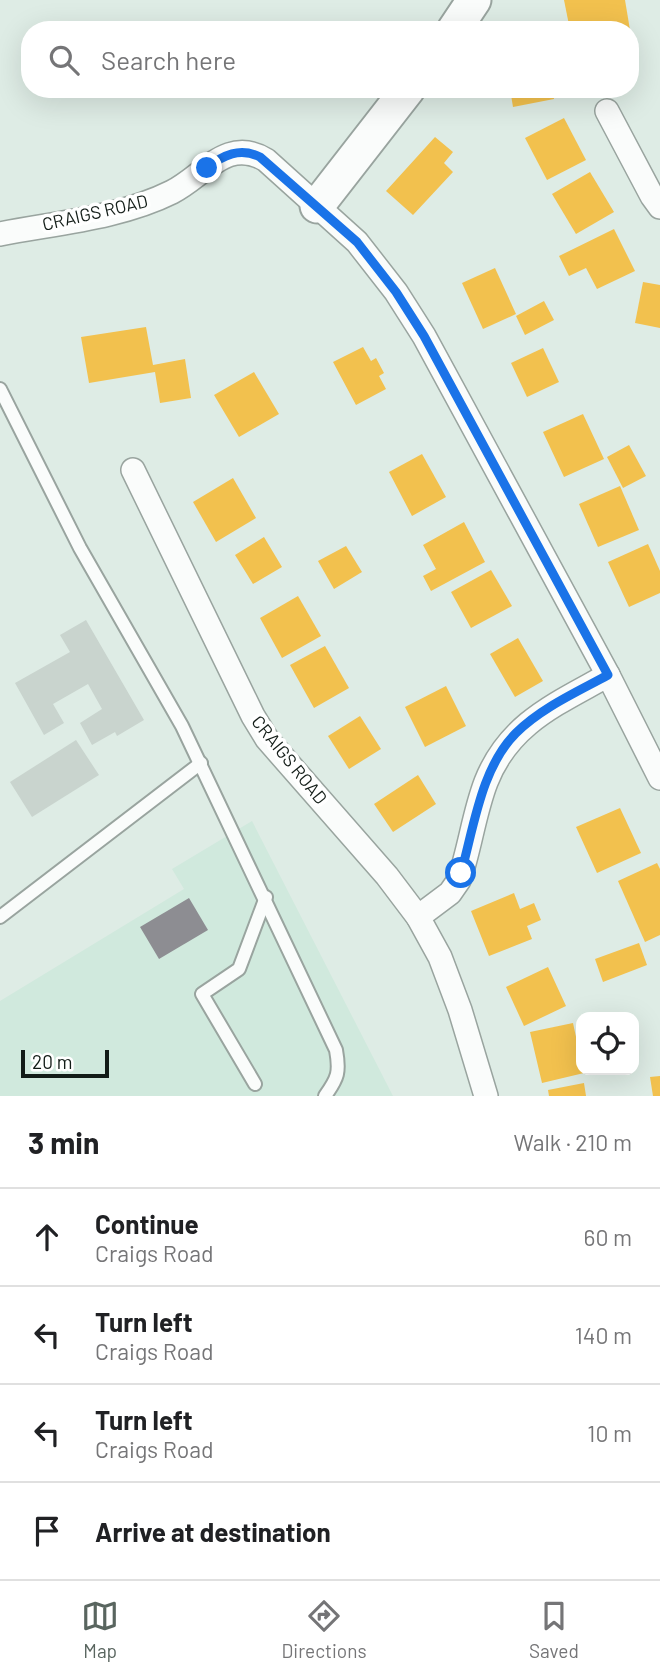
<!DOCTYPE html>
<meta charset="utf-8">
<style>
:root{--surface:#fff;--page:#f6f6f6;--text:#202124;--muted:#757577;--line:#e0e0e0;--accent:#59655f}
body{margin:0;font-family:Barlow,sans-serif;background:var(--page);color:var(--text)}
.controls{position:absolute;right:21px;bottom:21px;display:grid;overflow:hidden;border-radius:14px;box-shadow:0 7px 28px #0002}
.controls button{width:63px;height:63px;display:grid;place-items:center;padding:0;border:0;border-bottom:2px solid var(--line);background:var(--surface);color:var(--text);font:35px sans-serif}
.scale{position:absolute;left:21px;bottom:18px;width:88px;box-sizing:border-box;padding-left:7px;border:4px solid #121c17;border-top:0;font-size:19px;line-height:24px;white-space:nowrap;color:#121c17;-webkit-text-stroke:5px #fff;paint-order:stroke}
.stop{position:absolute;width:21px;height:21px;margin:-16px;border:5px solid #1a73e8;border-radius:50%;background:#fff}
.stop.end{background:#1a73e8;border-color:#fff;box-shadow:0 2px 7px #0008}
.list{margin:0;padding:0;list-style:none}
h2{display:flex;justify-content:space-between;align-items:center;height:91px;margin:0;padding:0 28px;font-size:30px}
h2 small{font-size:23px;font-weight:400;color:var(--muted)}
.list li{display:grid;grid-template-columns:46px 1fr auto;gap:21px;align-items:center;box-sizing:border-box;height:98px;padding:0 28px;border-top:2px solid var(--line)}
.list b{display:block;font-size:26px;white-space:nowrap}
.list p{margin:0;font-size:23px;white-space:nowrap;color:var(--muted)}
.list em{font-size:23px;font-style:normal;color:var(--muted)}
.icon{flex:none;width:38px;height:38px;fill:none;stroke:currentColor;stroke-width:2;stroke-linecap:round;stroke-linejoin:round}
.map{position:relative;flex:none;width:660px;height:1096px;overflow:hidden}
.search{position:absolute;background:var(--surface);box-shadow:0 7px 28px #0002;left:21px;right:21px;top:21px;height:77px;display:flex;align-items:center;gap:18px;box-sizing:border-box;padding:0 24px;border-radius:28px;color:var(--muted);font-size:26px}
.sheet{height:483px;background:var(--surface)}
nav{display:flex;justify-content:space-around;align-items:center;box-sizing:border-box;height:98px;border-top:2px solid var(--line);background:var(--surface);font-size:19px;color:var(--muted)}
nav a{display:grid;justify-items:center;gap:4px}
nav .on{color:var(--accent)}
.map>svg:first-child{display:block}
.built{fill:#d0e9dd}
.homes{fill:#f2c14e}
.industry{fill:#8d8d92}
.building{fill:#c9d4ce}
.lines{fill:none;stroke-linecap:round;stroke-linejoin:round}
.lane-casing{stroke:#99a49f;stroke-width:16}
.street-casing{stroke:#99a49f;stroke-width:26}
.secondary-casing{stroke:#99a49f;stroke-width:37}
.lane{stroke:#fafcfb;stroke-width:12}
.street{stroke:#fafcfb;stroke-width:23}
.secondary{stroke:#fafcfb;stroke-width:33}
.route{stroke:#1a73e8;stroke-width:9}
.labels{text-anchor:middle;stroke-width:7;stroke-linejoin:round;paint-order:stroke}
.street-label{font-size:18px;fill:#121c17;stroke:#fff}
</style>
<div class="map">
<svg width="660" height="1096" viewBox="0 0 660 1096">
<rect width="100%" height="100%" fill="#deece5"/>
<path class="built" d="M252 821 393 1096H0V1001L184 889 172 869Z"/>
<g class="homes">
<path d="M564 0H625L630 30H570Z"/>
<path d="M510 89H553L554 99 513 107Z"/>
<path d="M564 118 586 160 547 180 525 138Z"/>
<path d="M435 137 453 152 444 163 453 172 413 215 386 191Z"/>
<path d="M590 172 614 212 576 234 552 194Z"/>
<path d="M614 229 635 271 597 289 586 268 569 276 559 256Z"/>
<path d="M495 268 516 314 483 329 462 283Z"/>
<path d="M643 282 660 285V328L635 323Z"/>
<path d="M544 301 554 320 525 335 516 316Z"/>
<path d="M146 327 153 365 185 359 191 398 160 403 155 372 89 383 81 337Z"/>
<path d="M363 347 371 361 376 358 384 373 379 376 386 389 356 405 333 362Z"/>
<path d="M543 348 559 382 527 397 511 363Z"/>
<path d="M254 372 279 414 239 437 214 395Z"/>
<path d="M583 414 604 459 564 477 543 432Z"/>
<path d="M629 445 646 476 623 488 607 457Z"/>
<path d="M422 454 446 497 412 516 389 472Z"/>
<path d="M233 478 256 518 216 542 193 502Z"/>
<path d="M620 486 639 530 598 547 579 504Z"/>
<path d="M464 522 485 562 431 591 423 576 436 569 423 545Z"/>
<path d="M264 537 282 567 253 584 235 555Z"/>
<path d="M648 544 660 571V593L629 607 608 562Z"/>
<path d="M346 546 362 572 334 589 318 561Z"/>
<path d="M491 570 512 606 471 628 451 592Z"/>
<path d="M298 596 321 636 282 658 260 618Z"/>
<path d="M518 638 543 681 515 697 490 654Z"/>
<path d="M325 646 349 688 314 708 290 665Z"/>
<path d="M446 686 466 726 425 747 405 707Z"/>
<path d="M360 716 381 749 349 769 328 736Z"/>
<path d="M418 775 436 804 393 832 374 804Z"/>
<path d="M620 808 641 853 597 873 576 827Z"/>
<path d="M657 863 660 869V935L645 942 618 881Z"/>
<path d="M514 893 520 909 534 903 541 920 527 926 532 939 489 956 471 911Z"/>
<path d="M639 943 647 965 603 982 595 959Z"/>
<path d="M548 967 566 1006 524 1026 506 987Z"/>
<path d="M573 1023 581 1060V1070L584 1073 542 1083 530 1032Z"/>
<path d="M660 1076V1096H653L650 1077Z"/>
<path d="M584 1083 586 1096H549L548 1090Z"/>
</g>
<path class="industry" d="M189 898 208 930 159 959 140 927Z"/>
<g class="building">
<path d="M86 620 144 720 117 736 115 732 92 745 80 723 102 709 88 684 53 704 64 723 44 735 15 683 70 652 60 635Z"/>
<path d="M76 740 99 775 32 817 10 782Z"/>
</g>
<g class="lines">
<g class="lane-casing">
<g id="lane">
<path d="M0 389 80 548 182 726 336 1050C340 1072 338 1078 325 1096"/>
<path d="M0 917 201 763"/>
<path d="M255 1084 202 994 239 969 266 897"/>
</g>
</g>
<g class="street-casing">
<g id="street">
<path d="M607 111 652 196 660 207"/>
<path d="M0 234C56 223 120 218 172 192 204 176 227 136 266 160L357 242 396 292 424 336 608 675 660 778"/>
<path d="M133 470 253 716 267 739 387 876 418 917 440 957 460 1010 486 1096"/>
<path d="M418 917 450 893 459 880C470 848 474 813 486 782 509 723 557 704 608 675"/>
</g>
</g>
<g class="secondary-casing">
<g id="secondary">
<path d="M454 30 474 0"/>
<path d="M317 206 408 89"/>
</g>
</g>
<use href="#lane" class="lane"/>
<use href="#street" class="street"/>
<use href="#secondary" class="secondary"/>
</g>
<g class="lines">
<path class="route" d="M207 168C223 155 240 147 260 157L357 242 396 292 424 336 608 675C577 692 541 708 516 733 481 768 474 827 461 873"/>
</g>
<g class="labels">
<g class="street-label">
<text transform="translate(95 213) rotate(-13)" y="6">CRAIGS ROAD</text>
<text transform="translate(289 760) rotate(51)" y="6">CRAIGS ROAD</text>
</g>
</g>
</svg>
<div class="controls">
<button><svg class="icon" aria-label="locate" viewBox="0 0 24 24"><circle cx="12" cy="12" r="6"/><path d="M12 2v4M12 18v4M2 12h4M18 12h4"/></svg></button>
</div>
<div class="scale">20 m</div>
<div class="stop" style="left:461px;top:873px"></div>
<div class="stop end" style="left:207px;top:168px"></div>
<div class="search"><svg class="icon" aria-label="search" viewBox="0 0 24 24"><circle cx="10" cy="10" r="6"/><path d="M15 15l6 6"/></svg>Search here</div>
</div>
<section class="sheet">
<h2>3 min<small>Walk · 210 m</small></h2>
<ul class="list">
<li><svg class="icon" aria-label="ahead" viewBox="0 0 24 24"><path d="M12 20V5M6 11l6-6 6 6"/></svg><div><b>Continue</b><p>Craigs Road</p></div><em>60 m</em></li>
<li><svg class="icon" aria-label="left" viewBox="0 0 24 24"><path d="M17 20v-9H6M10 6l-5 5 5 5"/></svg><div><b>Turn left</b><p>Craigs Road</p></div><em>140 m</em></li>
<li><svg class="icon" aria-label="left" viewBox="0 0 24 24"><path d="M17 20v-9H6M10 6l-5 5 5 5"/></svg><div><b>Turn left</b><p>Craigs Road</p></div><em>10 m</em></li>
<li><svg class="icon" aria-label="arrive" viewBox="0 0 24 24"><path d="M6 21V4h12l-3 4 3 4H6"/></svg><div><b>Arrive at destination</b></div></li>
</ul>
</section>
<nav>
<a class="on"><svg class="icon" aria-label="map" viewBox="0 0 24 24"><path d="M3 6l6-2 6 2 6-2v14l-6 2-6-2-6 2zM9 4v14M15 6v14"/></svg>Map</a>
<a><svg class="icon" aria-label="directions" viewBox="0 0 24 24"><path d="M12 3l9 9-9 9-9-9zM9 14v-3h6M13 9l2 2-2 2"/></svg>Directions</a>
<a><svg class="icon" aria-label="saved" viewBox="0 0 24 24"><path d="M7 4h10v16l-5-4-5 4z"/></svg>Saved</a>
</nav>
